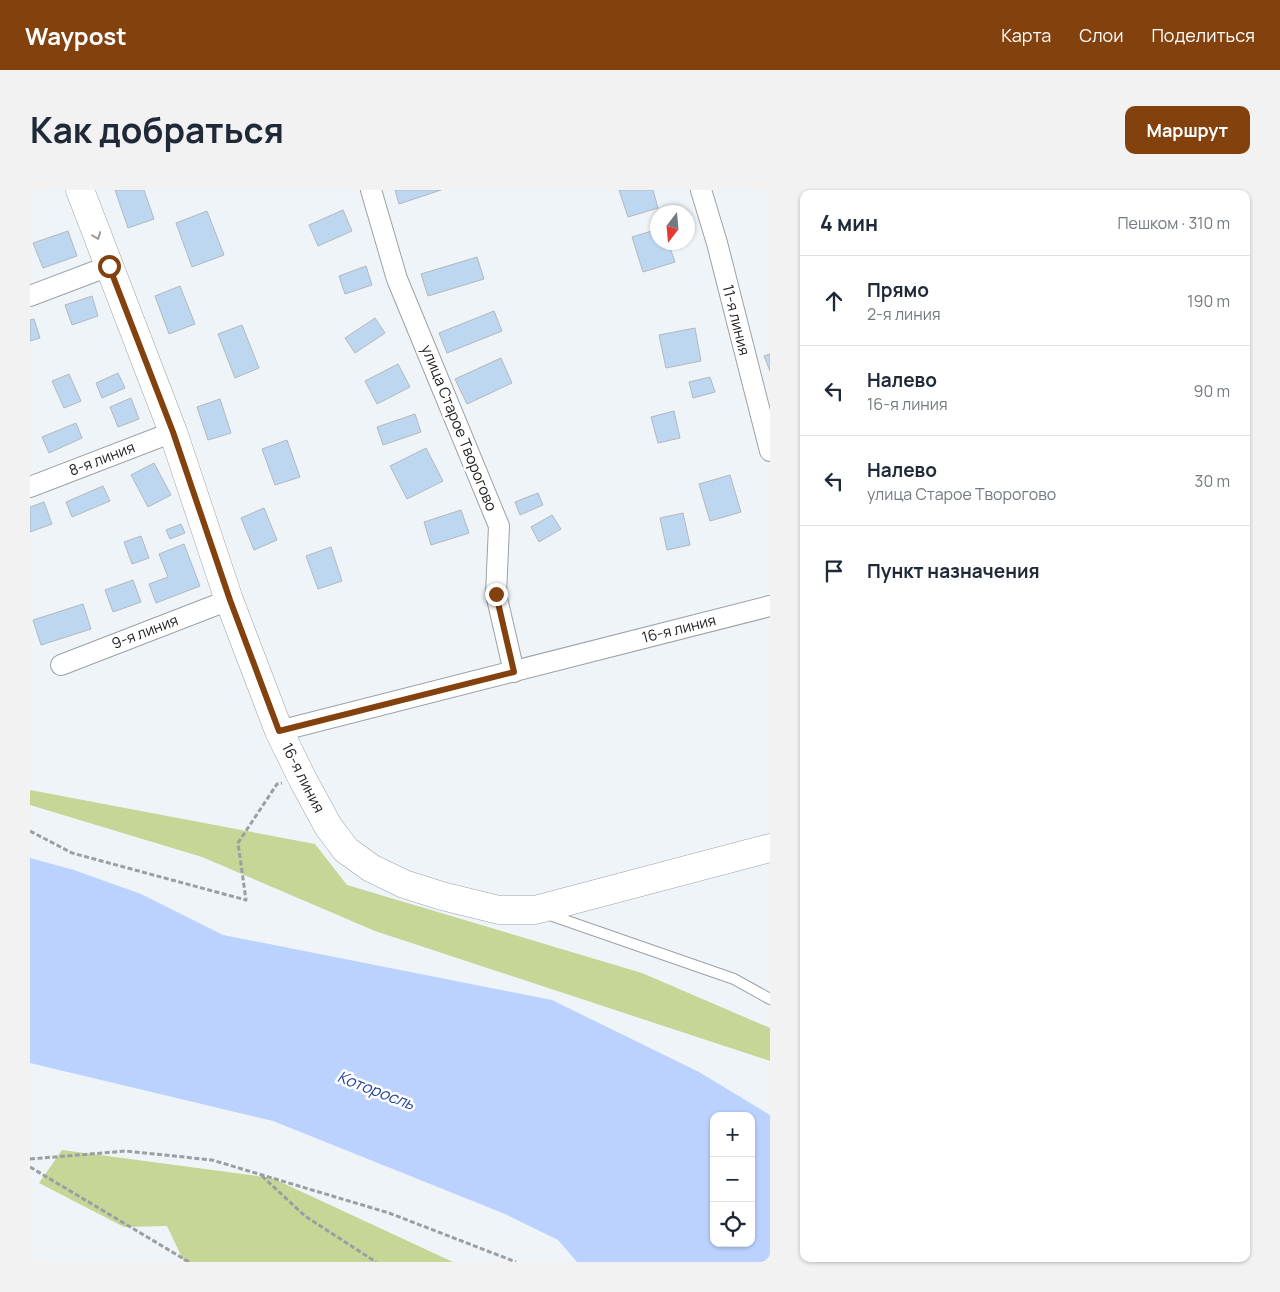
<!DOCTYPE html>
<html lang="ru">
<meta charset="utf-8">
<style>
:root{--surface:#fff;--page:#f2f2f3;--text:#1f2937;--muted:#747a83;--line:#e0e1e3;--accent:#83410e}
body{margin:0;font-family:Manrope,sans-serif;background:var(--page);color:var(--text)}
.controls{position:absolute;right:15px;bottom:15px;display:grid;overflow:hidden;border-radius:10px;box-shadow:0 1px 4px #0004}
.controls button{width:45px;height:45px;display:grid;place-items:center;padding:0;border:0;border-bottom:1px solid var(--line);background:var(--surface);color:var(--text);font:25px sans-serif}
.compass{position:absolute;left:620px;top:15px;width:45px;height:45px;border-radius:50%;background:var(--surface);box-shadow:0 1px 4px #0004;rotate:196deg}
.stop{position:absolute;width:15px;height:15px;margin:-11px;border:4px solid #83410e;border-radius:50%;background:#fff}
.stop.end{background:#83410e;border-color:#fff;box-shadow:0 1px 5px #0008}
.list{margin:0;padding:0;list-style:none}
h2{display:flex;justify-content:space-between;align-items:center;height:65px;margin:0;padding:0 20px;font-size:21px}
h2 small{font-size:16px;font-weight:400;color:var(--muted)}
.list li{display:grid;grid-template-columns:32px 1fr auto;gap:15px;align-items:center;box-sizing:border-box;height:90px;padding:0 20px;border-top:1px solid var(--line)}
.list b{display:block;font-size:19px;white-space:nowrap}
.list p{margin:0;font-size:16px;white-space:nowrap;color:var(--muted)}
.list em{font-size:16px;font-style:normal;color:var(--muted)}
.icon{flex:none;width:28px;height:28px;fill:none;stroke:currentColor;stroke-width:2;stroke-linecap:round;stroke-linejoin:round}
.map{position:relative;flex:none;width:740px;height:1072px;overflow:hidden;border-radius:10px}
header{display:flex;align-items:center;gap:30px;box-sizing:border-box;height:70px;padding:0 25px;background:var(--accent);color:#fff}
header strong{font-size:24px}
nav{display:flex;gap:28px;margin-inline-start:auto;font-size:18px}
.intro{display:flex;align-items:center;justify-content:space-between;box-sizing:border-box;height:120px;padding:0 30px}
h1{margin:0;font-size:35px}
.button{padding:12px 22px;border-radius:10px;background:var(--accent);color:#fff;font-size:18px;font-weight:700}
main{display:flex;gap:30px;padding:0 30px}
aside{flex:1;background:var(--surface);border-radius:10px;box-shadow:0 1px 4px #0004}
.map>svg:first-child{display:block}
.green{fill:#c6d696}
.water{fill:#bbd2ff;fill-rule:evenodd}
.building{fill:#bdd7f1;stroke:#b3b8bd}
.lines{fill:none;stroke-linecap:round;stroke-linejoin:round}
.lane-casing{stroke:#9ca1a6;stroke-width:12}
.street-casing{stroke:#9ca1a6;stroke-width:22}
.secondary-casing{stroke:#9ca1a6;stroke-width:29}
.path{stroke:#9b9ea2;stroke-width:3;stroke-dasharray:5 2.5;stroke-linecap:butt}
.lane{stroke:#fff;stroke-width:10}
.street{stroke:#fff;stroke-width:20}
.secondary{stroke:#fff;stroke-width:28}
.oneway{stroke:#98999a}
.route{stroke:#83410e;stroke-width:6}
.labels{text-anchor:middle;stroke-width:5;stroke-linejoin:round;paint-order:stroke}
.street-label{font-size:15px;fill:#1a1c1e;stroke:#fff}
.water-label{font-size:16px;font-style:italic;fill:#224699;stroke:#fff}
</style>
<header>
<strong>Waypost</strong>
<nav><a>Карта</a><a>Слои</a><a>Поделиться</a></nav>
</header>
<div class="intro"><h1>Как добраться</h1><a class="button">Маршрут</a></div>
<main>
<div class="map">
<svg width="740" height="1072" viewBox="0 0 740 1072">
<rect width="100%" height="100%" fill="#eff4f9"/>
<g class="green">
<path d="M0 600 285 654 317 695 612 783 740 838V871L345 741 172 667 0 615Z"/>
<path d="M32 960 242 988 423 1072H154L137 1036 94 1037 9 993Z"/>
</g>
<path class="water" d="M0 668 44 680 111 704 193 745 522 810 669 882 740 925V1072H547L528 1050 475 1024 243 931 0 873ZM684 926H721V1053H684Z"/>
<g class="building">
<path d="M85 0H114L124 29 98 38Z"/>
<path d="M365 0H411L369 14Z"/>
<path d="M589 0H623L628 18 598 27Z"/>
<path d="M313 20 322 41 288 56 279 35Z"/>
<path d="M177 21 194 65 162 77 146 33Z"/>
<path d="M628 39V52H638L645 72 613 82 602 47Z"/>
<path d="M38 41 47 66 13 78 3 53Z"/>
<path d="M447 67 454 89 398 106 391 84Z"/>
<path d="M336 76 342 95 315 104 309 86Z"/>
<path d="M150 96 165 134 139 144 125 106Z"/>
<path d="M62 106 68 126 42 135 35 115Z"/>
<path d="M464 121 472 141 417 163 409 143Z"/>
<path d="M345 128 355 143 325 163 315 148Z"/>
<path d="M4 129 10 148 0 151V130Z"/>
<path d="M212 135 229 178 205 188 188 144Z"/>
<path d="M665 138 671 171 636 178 629 145Z"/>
<path d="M740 164V181L734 166Z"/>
<path d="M471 168 482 193 437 214 425 189Z"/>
<path d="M368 174 380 197 347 214 335 191Z"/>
<path d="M88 183 95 198 72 208 66 193Z"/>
<path d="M39 184 51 211 34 218 22 191Z"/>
<path d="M680 187 685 202 663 208 659 192Z"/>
<path d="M101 208 109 229 88 237 80 217Z"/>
<path d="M190 209 201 243 178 250 167 217Z"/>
<path d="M644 221 650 248 628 253 621 227Z"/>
<path d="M385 224 391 242 353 255 347 237Z"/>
<path d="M46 233 52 248 19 263 12 247Z"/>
<path d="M257 250 270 287 245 295 232 259Z"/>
<path d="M396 258 413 291 377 309 360 276Z"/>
<path d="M124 273 141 305 118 317 101 285Z"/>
<path d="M700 285 711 322 680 331 669 294Z"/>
<path d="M73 296 80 311 42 327 36 312Z"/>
<path d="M508 303 513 315 490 325 485 312Z"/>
<path d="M14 312 22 334 0 342V317Z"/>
<path d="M234 318 247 350 224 360 211 328Z"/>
<path d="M431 320 439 343 401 355 394 332Z"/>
<path d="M653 323 660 355 637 360 630 328Z"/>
<path d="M522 325 531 339 509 352 501 337Z"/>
<path d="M151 334 155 343 140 349 136 340Z"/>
<path d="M111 346 119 368 102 374 94 352Z"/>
<path d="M154 354 170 396 126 413 119 394 138 387 129 364Z"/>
<path d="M301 357 312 391 288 399 276 366Z"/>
<path d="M103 390 111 412 83 422 75 400Z"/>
<path d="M53 414 61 439 11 455 3 430Z"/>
</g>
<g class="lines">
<g class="lane-casing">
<path id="lane" d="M517 724 704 789 740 809"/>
</g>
<g class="street-casing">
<g id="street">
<path d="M341 0 367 89 469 336 466 404 484 482"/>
<path d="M671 0 687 53 740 261"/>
<path d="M0 106 79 76"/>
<path d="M0 297 143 242"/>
<path d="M31 475 199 410"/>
<path d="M249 541 740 416"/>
</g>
</g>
<g class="secondary-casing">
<path id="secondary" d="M50 0 143 242 199 410 249 541 272 588 298 636 316 660 341 678 374 694 412 706 469 720H505L740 658"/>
</g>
<g class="path">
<path d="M0 641 42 663 216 710 208 653 247 594 252 593"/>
<path d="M0 969 96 961 182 970 359 1023 486 1072"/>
<path d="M0 977 159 1072"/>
<path d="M232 986 275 1026 346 1072"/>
</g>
<use href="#lane" class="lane"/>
<use href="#street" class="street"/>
<use href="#secondary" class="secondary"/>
</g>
<defs><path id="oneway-chevron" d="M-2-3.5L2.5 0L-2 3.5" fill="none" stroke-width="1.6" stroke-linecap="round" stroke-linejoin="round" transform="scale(1.25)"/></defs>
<use class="oneway" href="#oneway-chevron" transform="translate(67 46) rotate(69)"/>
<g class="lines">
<path class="route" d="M79 76 143 242 200 410 249 541 484 482 466 404"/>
</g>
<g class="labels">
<g class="street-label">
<text transform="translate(706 130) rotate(76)" y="5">11-я линия</text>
<text transform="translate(429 238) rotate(68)" y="5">улица Старое Творогово</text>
<text transform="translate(72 269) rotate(-21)" y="5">8-я линия</text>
<text transform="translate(649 439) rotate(-14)" y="5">16-я линия</text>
<text transform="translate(115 442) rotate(-21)" y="5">9-я линия</text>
<text transform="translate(273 588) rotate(63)" y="5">16-я линия</text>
</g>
<g class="water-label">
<text transform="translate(346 900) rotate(21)" y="6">Которосль</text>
</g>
</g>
</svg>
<div class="controls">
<button>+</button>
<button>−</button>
<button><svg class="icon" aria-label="locate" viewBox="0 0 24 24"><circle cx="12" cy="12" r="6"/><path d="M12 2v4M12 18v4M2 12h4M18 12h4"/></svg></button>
</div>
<svg class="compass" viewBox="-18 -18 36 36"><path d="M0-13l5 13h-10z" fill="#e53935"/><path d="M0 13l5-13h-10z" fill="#747a83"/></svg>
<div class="stop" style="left:79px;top:76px"></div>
<div class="stop end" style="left:466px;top:404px"></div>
</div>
<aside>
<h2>4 мин<small>Пешком · 310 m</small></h2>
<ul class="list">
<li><svg class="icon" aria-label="ahead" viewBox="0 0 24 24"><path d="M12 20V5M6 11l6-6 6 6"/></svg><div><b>Прямо</b><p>2-я линия</p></div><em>190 m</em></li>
<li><svg class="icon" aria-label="left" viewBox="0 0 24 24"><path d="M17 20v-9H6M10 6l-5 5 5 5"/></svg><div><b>Налево</b><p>16-я линия</p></div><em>90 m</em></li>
<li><svg class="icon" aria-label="left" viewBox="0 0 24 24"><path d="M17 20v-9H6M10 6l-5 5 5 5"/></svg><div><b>Налево</b><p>улица Старое Творогово</p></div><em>30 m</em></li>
<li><svg class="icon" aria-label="arrive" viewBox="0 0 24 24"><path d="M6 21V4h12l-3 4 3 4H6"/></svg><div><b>Пункт назначения</b></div></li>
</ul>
</aside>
</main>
